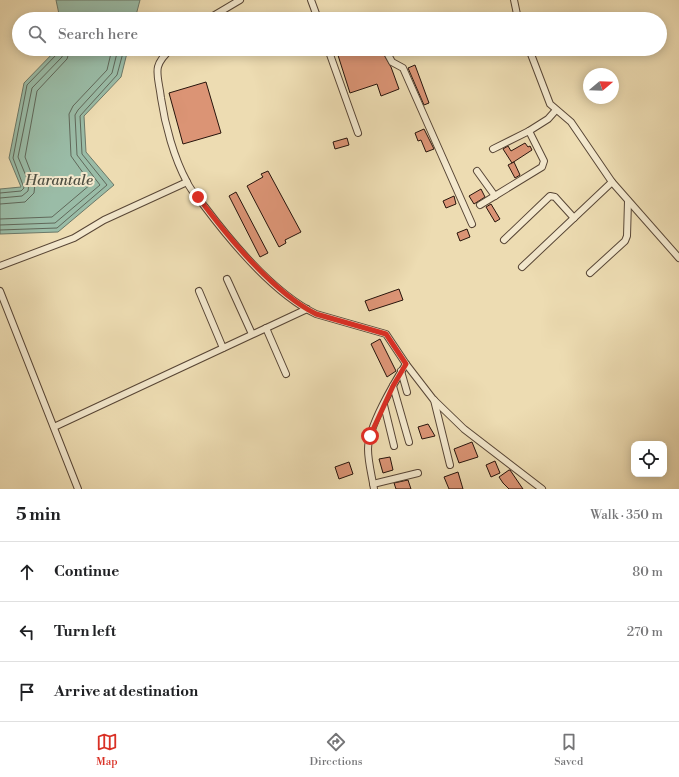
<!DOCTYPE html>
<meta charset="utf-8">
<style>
:root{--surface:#fff;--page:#f6f6f6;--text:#202124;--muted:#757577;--line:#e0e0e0;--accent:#d93025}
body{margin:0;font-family:"Libre Bodoni",serif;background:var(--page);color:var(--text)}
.controls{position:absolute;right:12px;bottom:12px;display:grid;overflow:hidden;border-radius:8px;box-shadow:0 2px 10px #0003}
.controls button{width:36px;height:36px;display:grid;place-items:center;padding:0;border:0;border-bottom:1px solid var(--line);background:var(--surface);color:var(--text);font:20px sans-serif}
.compass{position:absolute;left:583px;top:68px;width:36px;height:36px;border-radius:50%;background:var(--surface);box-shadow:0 2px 10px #0003;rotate:71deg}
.stop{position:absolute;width:12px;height:12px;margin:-9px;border:3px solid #d93025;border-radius:50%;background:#fff}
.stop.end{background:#d93025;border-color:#fff;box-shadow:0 1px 4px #0008}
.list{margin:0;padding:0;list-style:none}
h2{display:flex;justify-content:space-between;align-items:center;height:52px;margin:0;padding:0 16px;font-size:17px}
h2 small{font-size:13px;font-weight:400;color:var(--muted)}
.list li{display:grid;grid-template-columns:26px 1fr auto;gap:12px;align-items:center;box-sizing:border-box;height:60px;padding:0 16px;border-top:1px solid var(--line)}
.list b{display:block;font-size:15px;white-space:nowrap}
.list em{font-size:13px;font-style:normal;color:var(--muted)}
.icon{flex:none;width:22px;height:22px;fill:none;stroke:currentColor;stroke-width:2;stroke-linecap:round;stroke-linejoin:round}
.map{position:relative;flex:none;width:679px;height:489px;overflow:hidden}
.search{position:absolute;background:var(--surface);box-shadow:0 2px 10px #0003;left:12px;right:12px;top:12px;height:44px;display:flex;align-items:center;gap:10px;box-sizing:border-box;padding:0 14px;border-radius:22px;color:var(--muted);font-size:15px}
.sheet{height:232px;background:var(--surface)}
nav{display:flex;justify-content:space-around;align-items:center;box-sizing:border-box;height:56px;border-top:1px solid var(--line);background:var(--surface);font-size:11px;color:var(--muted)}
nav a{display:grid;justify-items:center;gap:2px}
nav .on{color:var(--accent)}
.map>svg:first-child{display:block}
.water{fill:#9abca7;stroke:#6c7969}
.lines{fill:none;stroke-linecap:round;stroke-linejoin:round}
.shore{stroke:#60685a;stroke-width:1}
.building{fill:#db9475;stroke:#27140c}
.minor-casing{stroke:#584636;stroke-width:8}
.minor{stroke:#f3e8cd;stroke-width:6}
.route{stroke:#d93025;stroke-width:5}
.labels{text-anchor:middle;stroke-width:4;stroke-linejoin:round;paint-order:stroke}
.water-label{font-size:15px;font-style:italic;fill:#4f4f42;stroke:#f3e8cd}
</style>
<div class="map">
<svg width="679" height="489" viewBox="0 0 679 489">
<rect width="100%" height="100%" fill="#eddcb2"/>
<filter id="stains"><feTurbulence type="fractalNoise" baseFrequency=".005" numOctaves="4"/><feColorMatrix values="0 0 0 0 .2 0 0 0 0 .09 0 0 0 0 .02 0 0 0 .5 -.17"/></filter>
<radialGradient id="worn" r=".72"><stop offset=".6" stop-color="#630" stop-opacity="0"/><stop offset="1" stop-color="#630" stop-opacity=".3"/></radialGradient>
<g class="water">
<path d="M56 0H140L135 19H60Z"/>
<path d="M57 49H128L121 77 84 116 86 152 114 185 58 232 0 234V189L21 187 9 158 24 83Z"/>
</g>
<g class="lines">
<g class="shore">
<path d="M0 193 21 191 24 188 13 158 27 85 58 53 59 49"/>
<path d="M0 198 22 196 28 191 29 183 18 157 32 88 62 57 64 49"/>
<path d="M0 204 25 202 34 193 35 183 25 157 37 91 67 59 70 49"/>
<path d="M0 219 52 217 91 184 71 156 69 114 73 106 107 70 112 49"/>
<path d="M0 225 55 223 100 185 77 155 75 115 78 110 112 73 118 49"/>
<path d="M0 230 57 228 107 185 82 154 80 116 117 75 124 49"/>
</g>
</g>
<g class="building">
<path d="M336 49H381L391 67 399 89 381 96 377 84 350 93Z"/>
<path d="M415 65 429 103 424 105 408 68Z"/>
<path d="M206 82 221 133 183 144 169 93Z"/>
<path d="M424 129 434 149 426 152 421 140 418 141 415 133Z"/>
<path d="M347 138 349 145 335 149 333 142Z"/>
<path d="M525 143 528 147 530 146 532 150 512 163 503 149 508 146 511 151Z"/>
<path d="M514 162 520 175 515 178 508 165Z"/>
<path d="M268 171 301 232 285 240 286 243 279 247 247 186 263 177 261 174Z"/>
<path d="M481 189 485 197 474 204 469 196Z"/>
<path d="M236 192 268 253 260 257 229 196Z"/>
<path d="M454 196 456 204 446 208 443 201Z"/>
<path d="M491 204 500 219 495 222 486 207Z"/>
<path d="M467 229 470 237 460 241 457 233Z"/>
<path d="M399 289 403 300 369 311 365 301Z"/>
<path d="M380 339 396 371 387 377 371 344Z"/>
<path d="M428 424 435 436 422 439 418 427Z"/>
<path d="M472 442 478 457 459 463 454 449Z"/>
<path d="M390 457 393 470 383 473 379 459Z"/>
<path d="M495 461 500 473 491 477 486 465Z"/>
<path d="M349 462 353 474 339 479 335 467Z"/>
<path d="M509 470H510L523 489H509L503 483 499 477Z"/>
<path d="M458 472 463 489H449L444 477Z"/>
<path d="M408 480 411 489H396L394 483Z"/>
</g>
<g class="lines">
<g class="minor-casing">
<g id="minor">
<path d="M311 0 318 19"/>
<path d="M514 0 518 19"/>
<path d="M208 19 240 0"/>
<path d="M171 49C151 67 158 73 161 98 165 125 174 158 187 182 191 191 199 199 205 207 232 243 275 294 316 314L386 334 406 364 433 399 464 429 542 489"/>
<path d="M328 49 358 133"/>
<path d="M385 49 392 62 403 68 472 224"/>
<path d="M529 49 550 104 571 122 612 182 679 258"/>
<path d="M493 149 529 131"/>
<path d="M477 171 495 196"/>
<path d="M480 205 542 167 544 161 529 131 548 119 556 110"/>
<path d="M504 240 550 196 555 197 574 218"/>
<path d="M0 266 74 238 104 220 187 182"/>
<path d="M522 267 612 182"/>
<path d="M590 273 625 241 627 236 628 201"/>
<path d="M227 279 252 334"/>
<path d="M0 291 78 489"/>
<path d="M199 291 223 348"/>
<path d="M266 328 286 374"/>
<path d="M401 371 407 392"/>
<path d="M393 386 409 442"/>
<path d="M434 400 450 465"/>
<path d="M384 405 394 446"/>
<path d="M54 427 307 309"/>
<path d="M373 484 418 473"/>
<path d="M374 489C372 476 368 462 368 449 368 427 394 383 406 364"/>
</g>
</g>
<use href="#minor" class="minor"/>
</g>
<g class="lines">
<path class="route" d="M198 197C227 236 272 292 316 314L386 334 406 364 393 386 370 436"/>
</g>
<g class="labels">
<g class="water-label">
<text x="59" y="185">Harantale</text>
</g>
</g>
<rect width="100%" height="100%" filter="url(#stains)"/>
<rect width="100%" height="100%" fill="url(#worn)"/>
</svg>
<div class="controls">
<button><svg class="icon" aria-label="locate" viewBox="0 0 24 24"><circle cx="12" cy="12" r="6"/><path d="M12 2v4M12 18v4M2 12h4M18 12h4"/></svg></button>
</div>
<svg class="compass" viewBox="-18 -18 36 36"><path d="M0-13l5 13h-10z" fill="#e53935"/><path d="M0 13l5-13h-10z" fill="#757577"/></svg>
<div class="stop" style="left:370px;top:436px"></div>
<div class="stop end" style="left:198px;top:197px"></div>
<div class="search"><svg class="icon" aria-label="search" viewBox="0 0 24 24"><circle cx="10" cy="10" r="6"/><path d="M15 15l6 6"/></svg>Search here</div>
</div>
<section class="sheet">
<h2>5 min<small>Walk · 350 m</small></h2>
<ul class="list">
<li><svg class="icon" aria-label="ahead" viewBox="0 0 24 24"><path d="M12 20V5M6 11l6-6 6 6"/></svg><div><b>Continue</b></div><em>80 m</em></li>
<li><svg class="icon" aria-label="left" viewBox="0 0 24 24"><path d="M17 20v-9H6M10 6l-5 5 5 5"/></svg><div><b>Turn left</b></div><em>270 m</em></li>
<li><svg class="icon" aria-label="arrive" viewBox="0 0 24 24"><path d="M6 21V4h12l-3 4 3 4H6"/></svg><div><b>Arrive at destination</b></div></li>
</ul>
</section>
<nav>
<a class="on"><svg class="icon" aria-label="map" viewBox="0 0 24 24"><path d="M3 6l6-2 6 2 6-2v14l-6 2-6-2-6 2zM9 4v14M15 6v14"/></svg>Map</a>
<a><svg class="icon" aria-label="directions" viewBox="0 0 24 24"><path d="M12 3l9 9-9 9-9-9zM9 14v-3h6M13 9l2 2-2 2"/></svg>Directions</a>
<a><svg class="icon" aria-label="saved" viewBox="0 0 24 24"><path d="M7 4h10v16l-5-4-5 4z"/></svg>Saved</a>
</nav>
